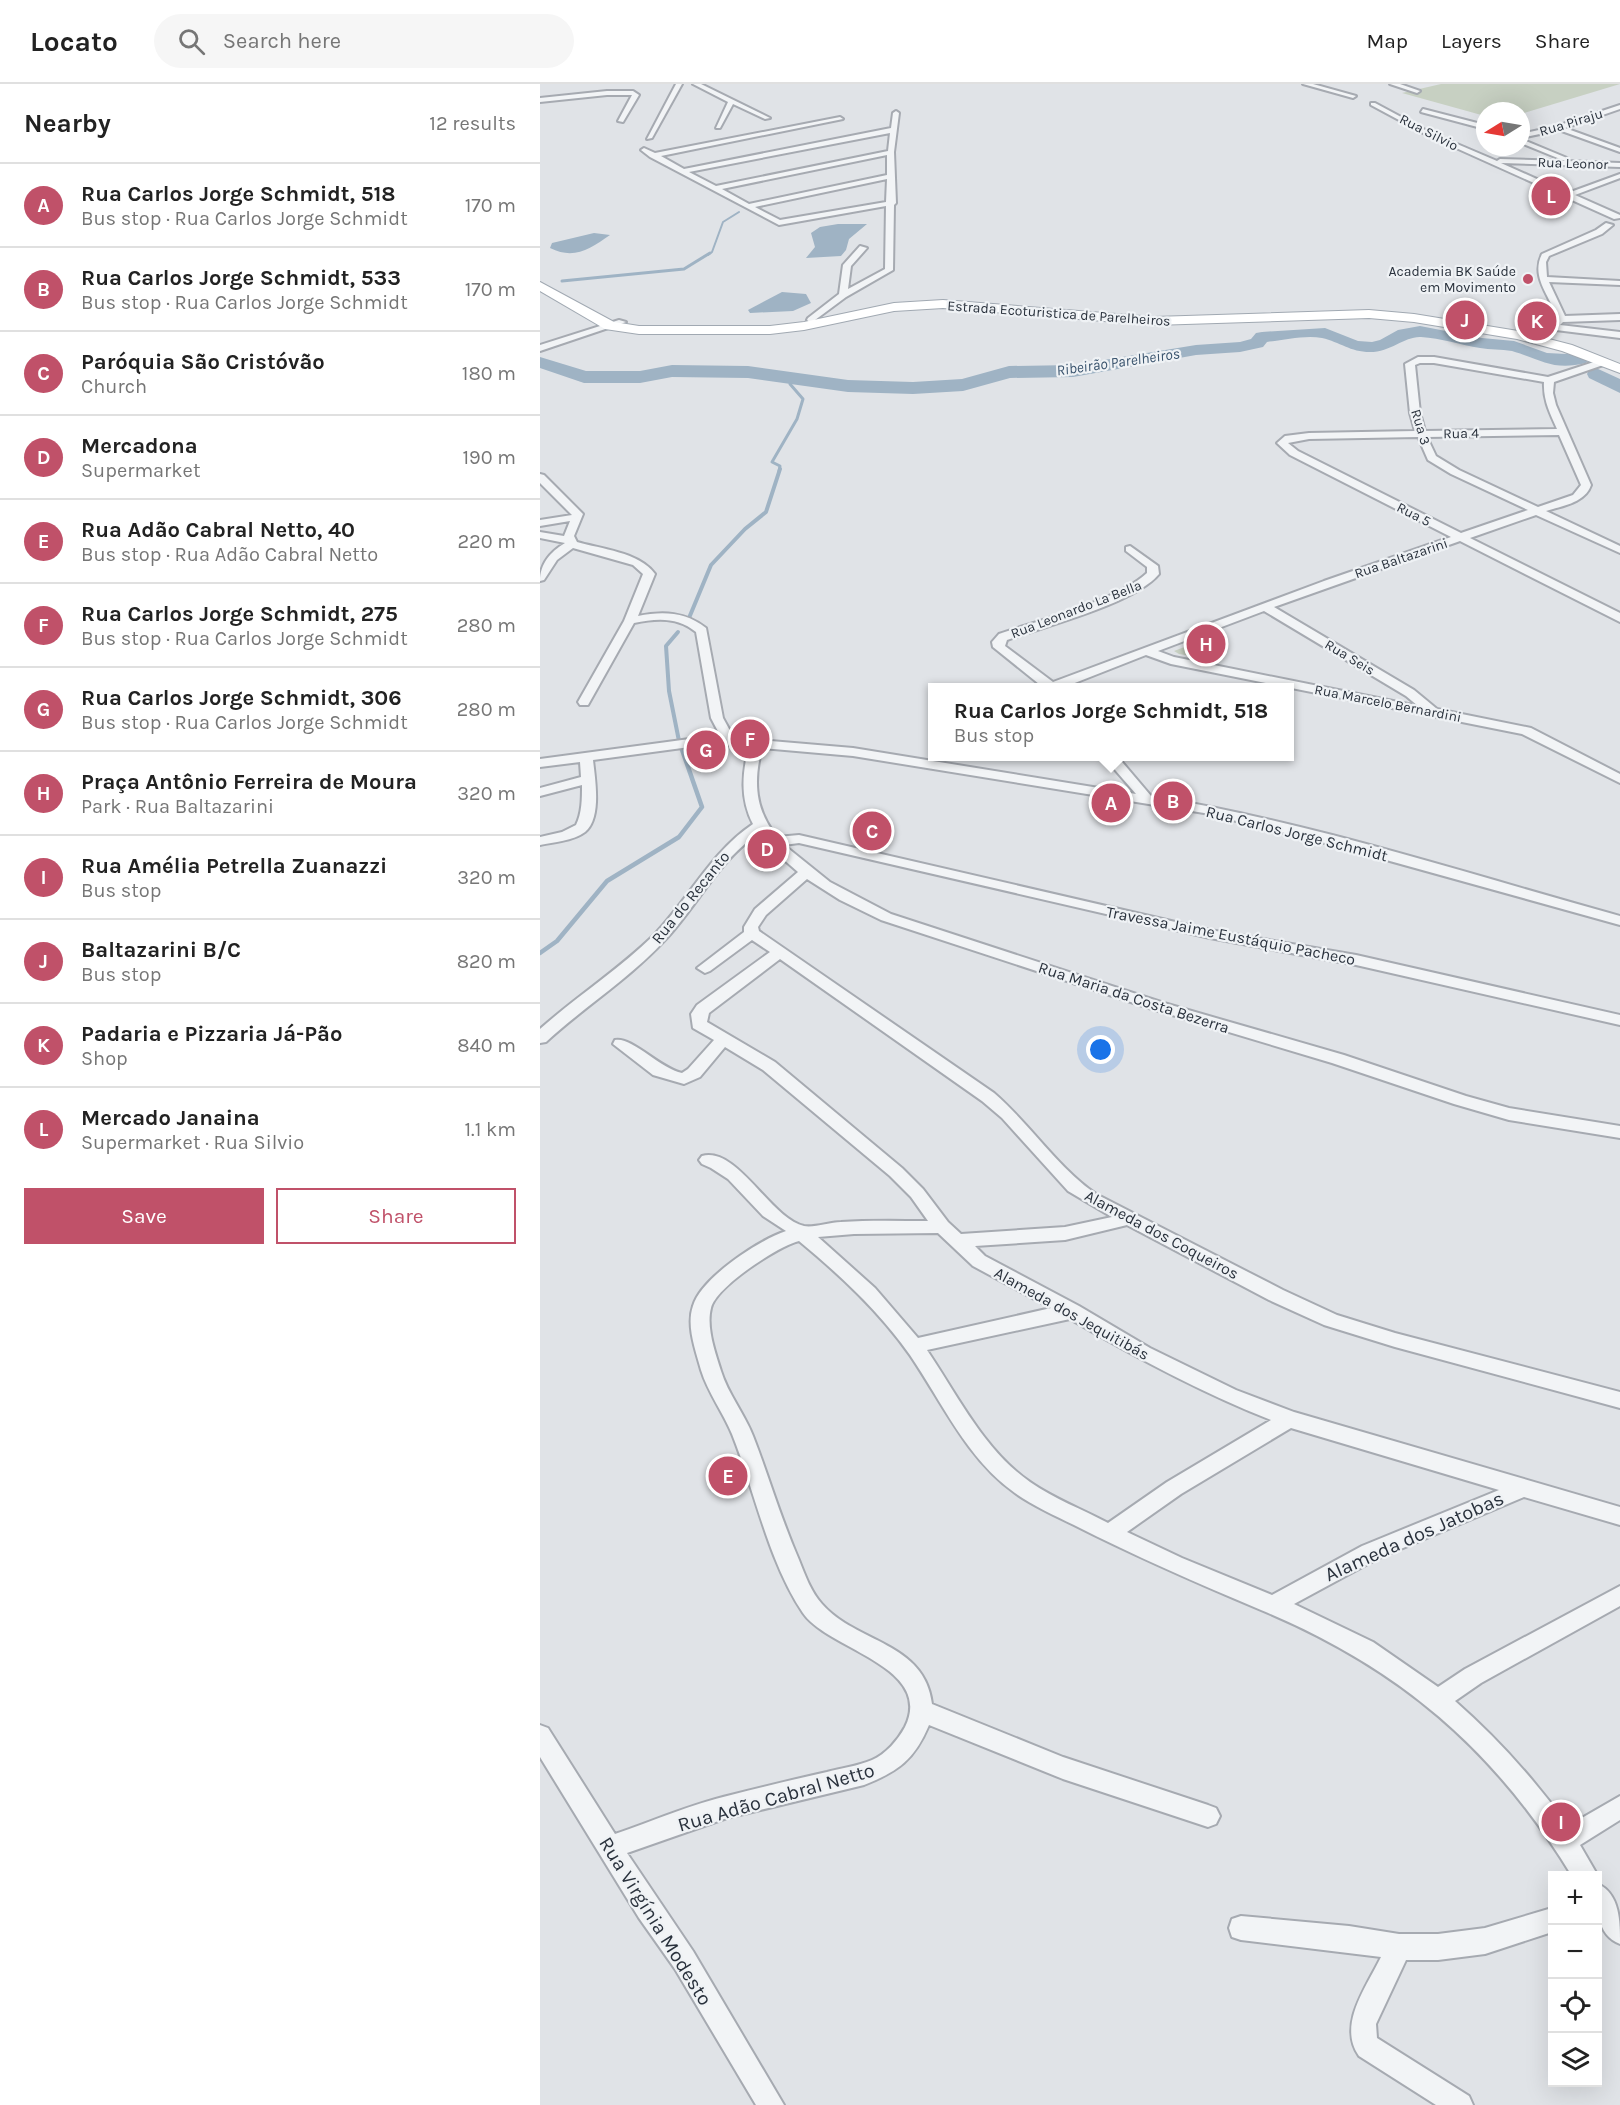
<!DOCTYPE html>
<meta charset="utf-8">
<style>
:root{--surface:#fff;--page:#f6f6f6;--text:#222;--muted:#767676;--line:#e0e0e0;--accent:#c05169}
body{margin:0;font-family:Karla,sans-serif;background:var(--page);color:var(--text)}
.controls{position:absolute;right:18px;bottom:18px;display:grid;overflow:hidden;border-radius:0px;box-shadow:0 6px 24px #0002}
.controls button{width:54px;height:54px;display:grid;place-items:center;padding:0;border:0;border-bottom:2px solid var(--line);background:var(--surface);color:var(--text);font:30px sans-serif}
.compass{position:absolute;left:936px;top:18px;width:54px;height:54px;border-radius:50%;background:var(--surface);box-shadow:0 6px 24px #0002;rotate:259deg}
.you{position:absolute;left:561px;top:966px;width:21px;height:21px;margin:-15px;border:4px solid #fff;border-radius:50%;background:#1a73e8;box-shadow:0 0 0 9px #1a73e833}
.badge{display:grid;place-items:center;width:39px;height:39px;border-radius:50%;background:var(--accent);color:#fff;font-size:20px;font-weight:700}
.pin{position:absolute;translate:-50% -50%;border:3px solid #fff;box-shadow:0 2px 6px #0006}
.popup{position:absolute;left:388px;top:599px;width:366px;height:78px;box-sizing:border-box;display:grid;place-content:center;border-radius:0px;background:var(--surface);filter:drop-shadow(0 2px 4px #0005);font-size:20px;white-space:nowrap;color:var(--muted)}
.popup b{font-size:22px;color:var(--text)}
.popup::after{content:'';position:absolute;left:50%;top:100%;margin-left:-12px;border:12px solid transparent;border-top-color:var(--surface)}
.list{margin:0;padding:0;list-style:none}
h2{display:flex;justify-content:space-between;align-items:center;height:78px;margin:0;padding:0 24px;font-size:26px}
h2 small{font-size:20px;font-weight:400;color:var(--muted)}
.list li{display:grid;grid-template-columns:39px 1fr auto;gap:18px;align-items:center;box-sizing:border-box;height:84px;padding:0 24px;border-top:2px solid var(--line)}
.list b{display:block;font-size:22px;white-space:nowrap}
.list p{margin:0;font-size:20px;white-space:nowrap;color:var(--muted)}
.list em{font-size:20px;font-style:normal;color:var(--muted)}
.actions{display:flex;gap:12px;padding:18px 24px}
.actions a{flex:1;padding:14px 0;border:2px solid var(--accent);border-radius:0px;text-align:center;font-size:21px;color:var(--accent)}
.actions .main{background:var(--accent);color:#fff}
.icon{flex:none;width:33px;height:33px;fill:none;stroke:currentColor;stroke-width:2;stroke-linecap:round;stroke-linejoin:round}
.map{position:relative;flex:none;width:1080px;height:2021px;overflow:hidden}
header{display:flex;align-items:center;gap:36px;box-sizing:border-box;height:84px;padding:0 30px;background:var(--surface);border-bottom:2px solid var(--line)}
header strong{font-size:28px}
nav{display:flex;gap:33px;margin-inline-start:auto;font-size:21px}
.search{width:420px;height:54px;background:var(--page);display:flex;align-items:center;gap:15px;box-sizing:border-box;padding:0 21px;border-radius:33px;color:var(--muted);font-size:22px}
main{display:flex}
aside{flex:1;background:var(--surface)}
.map>svg:first-child{display:block}
.green{fill:#c7d0c2}
.water{fill:#9fb3c4}
.lines{fill:none;stroke-linecap:round;stroke-linejoin:round}
.stream-far3{stroke:#9fb3c4;stroke-width:2}
.stream-far2{stroke:#9fb3c4;stroke-width:3}
.stream-far1{stroke:#9fb3c4;stroke-width:4}
.stream{stroke:#9fb3c4;stroke-width:4.5}
.river{fill:#9fb3c4;fill-rule:evenodd}
.street-casing{stroke:#a6aab1;stroke-width:4}
.primary-casing{stroke:#a1a9b2;stroke-width:2}
.street{fill:#f2f4f6;fill-rule:evenodd}
.primary{fill:#fff;fill-rule:evenodd}
.poi-dot{fill:#c05169;stroke:#eff2f5;stroke-width:2}
.labels{text-anchor:middle;stroke-width:4.5;stroke-linejoin:round;paint-order:stroke}
.far-street-label{font-size:14px;fill:#2a323d;stroke:#eff2f5}
.far-poi-label{font-size:14px;fill:#2a323d;stroke:#eff2f5;text-anchor:end}
.far-water-label{font-size:15px;font-style:italic;fill:#39536d;stroke:#eff2f5}
.street-label{font-size:16px;fill:#2a323d;stroke:#eff2f5}
.near-street-label{font-size:20px;fill:#2a323d;stroke:#eff2f5}
</style>
<header>
<strong>Locato</strong>
<div class="search"><svg class="icon" aria-label="search" viewBox="0 0 24 24"><circle cx="10" cy="10" r="6"/><path d="M15 15l6 6"/></svg>Search here</div>
<nav><a>Map</a><a>Layers</a><a>Share</a></nav>
</header>
<main>
<aside>
<h2>Nearby<small>12 results</small></h2>
<ul class="list">
<li><span class="badge">A</span><div><b>Rua Carlos Jorge Schmidt, 518</b><p>Bus stop · Rua Carlos Jorge Schmidt</p></div><em>170 m</em></li>
<li><span class="badge">B</span><div><b>Rua Carlos Jorge Schmidt, 533</b><p>Bus stop · Rua Carlos Jorge Schmidt</p></div><em>170 m</em></li>
<li><span class="badge">C</span><div><b>Paróquia São Cristóvão</b><p>Church</p></div><em>180 m</em></li>
<li><span class="badge">D</span><div><b>Mercadona</b><p>Supermarket</p></div><em>190 m</em></li>
<li><span class="badge">E</span><div><b>Rua Adão Cabral Netto, 40</b><p>Bus stop · Rua Adão Cabral Netto</p></div><em>220 m</em></li>
<li><span class="badge">F</span><div><b>Rua Carlos Jorge Schmidt, 275</b><p>Bus stop · Rua Carlos Jorge Schmidt</p></div><em>280 m</em></li>
<li><span class="badge">G</span><div><b>Rua Carlos Jorge Schmidt, 306</b><p>Bus stop · Rua Carlos Jorge Schmidt</p></div><em>280 m</em></li>
<li><span class="badge">H</span><div><b>Praça Antônio Ferreira de Moura</b><p>Park · Rua Baltazarini</p></div><em>320 m</em></li>
<li><span class="badge">I</span><div><b>Rua Amélia Petrella Zuanazzi</b><p>Bus stop</p></div><em>320 m</em></li>
<li><span class="badge">J</span><div><b>Baltazarini B/C</b><p>Bus stop</p></div><em>820 m</em></li>
<li><span class="badge">K</span><div><b>Padaria e Pizzaria Já-Pão</b><p>Shop</p></div><em>840 m</em></li>
<li><span class="badge">L</span><div><b>Mercado Janaina</b><p>Supermarket · Rua Silvio</p></div><em>1.1 km</em></li>
</ul>
<div class="actions"><a class="main">Save</a><a>Share</a></div>
</aside>
<div class="map">
<svg width="1080" height="2021" viewBox="0 0 1080 2021">
<rect width="100%" height="100%" fill="#e0e3e7"/>
<g class="green">
<path d="M901 0H1080L981 30V27H945V32L862 9Z"/>
<path d="M684 548 681 577 639 570 634 567Z"/>
</g>
<g class="water">
<path d="M298 140H327L309 155 306 166 301 172 266 174 275 163 271 149 280 143Z"/>
<path d="M54 149 70 151C50 165 34 176 10 164L12 159Z"/>
<path d="M242 208 266 210 271 219 253 227 210 229 208 226Z"/>
</g>
<g class="lines">
<path class="stream-far3" d="M168 171 172 168 183 138 199 128"/>
<g class="stream-far2">
<path d="M22 197 144 185 170 169"/>
<path d="M239 387 240 382 232 378 257 335 263 315 250 300 251 293"/>
</g>
<g class="stream-far1">
<path d="M149 534 171 481 205 445 226 428 240 385"/>
<path d="M138 548 126 562 129 607 140 662"/>
</g>
<path class="stream" d="M0 869 17 857 67 797 139 753 162 723 140 660"/>
<g class="river">
<path d="M880 242 942 254 974 257 1007 269 1046 271 1049 275 1046 279C1013 287 1002 276 972 267 961 265 950 266 940 264 921 261 901 254 881 253 865 252 851 268 830 268 810 268 800 258 782 254 765 251 744 256 727 258L723 263 700 268 656 271 533 293 470 294 423 307 373 310 308 308 208 294 132 293 100 299H44L0 284V273L46 287H100L132 281 208 282 308 296 373 298 422 295 469 282 533 281 656 261 700 258 711 255 716 249 722 248 785 244 818 257 832 258 840 256 858 246Z"/>
<path d="M1056 284 1080 295V309L1049 294 1047 290 1049 286Z"/>
</g>
<g class="street-casing">
<g id="street">
<path d="M136 0H142L112 54 107 55Z"/>
<path d="M153 0H161L230 34 225 35 193 20 180 44H176L188 18Z"/>
<path d="M763 0H773L816 12 813 14Z"/>
<path d="M850 0H860L880 7 877 9Z"/>
<path d="M67 7H93L99 11 83 38 78 37 92 11H67L0 18V14Z"/>
<path d="M831 19H835L889 48 957 77 960 75 1025 77 981 59V55L1027 74 1025 77 1080 79V83L961 79 1028 109 1080 90V94L1035 111 1080 131V134L1074 135 885 50 831 21Z"/>
<path d="M1080 21V25L1025 44 1080 64V68L1019 46 981 54V50L1017 42Z"/>
<path d="M883 25 945 41V45L881 28Z"/>
<path d="M356 27 359 29 354 68 356 119 354 121 353 186 306 213 271 239 267 236 268 234 299 210 303 181 320 162 327 164 311 182 308 205 345 185 346 122 239 141 110 73 101 66 104 64 115 69 300 33 303 35 121 72 144 85 351 44 353 29ZM350 49 348 67 176 102 149 88ZM347 71V91L209 120 182 105ZM347 95 346 118 240 136 215 123Z"/>
<path d="M1066 139 1073 141 1062 150 1009 172 1006 178 1007 193 1080 197V201L1009 198 1025 232 1080 230V236L1023 238 1020 241 1080 248V254L1016 246 998 257H992V253L1009 243 1017 235C1011 212 990 194 1002 170L1056 146Z"/>
<path d="M79 236 86 238 0 267V261Z"/>
<path d="M878 273H894L1008 293 1060 276H1066V280L1014 298 1013 309 1016 321 1051 401C1045 419 1022 422 1006 427L1080 462V469L996 431 930 454 1080 529V538L920 457 734 523 874 606 897 625 991 644 1080 690V699L982 650 631 580 606 571 522 604H504L453 563 452 558 459 550C497 537 579 516 607 489V483L586 467V463L590 462 618 482 619 490C594 520 505 542 467 556L465 562 513 598 784 497 911 453 750 371 737 359 745 352 769 349 875 347 870 329 865 280ZM880 279H894L1004 298C1003 316 1010 329 1017 345L885 347 880 329 875 281ZM1019 351 1041 401 1033 411 998 423 919 386 896 372 887 353ZM878 353 888 376 911 390 988 426 921 449 758 367 748 359 769 355ZM724 527 866 612 878 622 634 573 618 567Z"/>
<path d="M0 390 4 391 43 430 34 452 37 458C61 465 99 468 115 490L98 532C123 527 146 528 166 544L183 634 194 654 313 664 596 710 563 672H577L611 712C770 738 925 789 1080 832V841L785 759 664 729 313 672 222 664C213 697 215 726 237 753L259 751 670 846 816 871 1080 931V941L816 881 670 854 259 759 244 761 290 798 351 830 624 919 804 971 926 1012 969 1024 1080 1042V1054L969 1036 914 1020 792 979 612 925 341 836 300 816 267 795 226 831 218 843 219 847 454 1009C490 1040 517 1083 556 1110L743 1206 797 1231 855 1249 1080 1308V1324L855 1263 784 1241 729 1216 587 1141 525 1156 435 1162 445 1172 539 1222 610 1264 696 1306 754 1328 1080 1423V1441L984 1413 837 1475 754 1520 833 1558 898 1603 925 1585 1080 1502V1522L941 1599 915 1617C957 1654 995 1696 1028 1742L1080 1712V1736L1040 1761 1058 1792V1794V1792H1032C954 1664 858 1583 721 1526 657 1499 595 1472 534 1441 514 1431 493 1422 475 1409 427 1375 402 1318 370 1271 339 1227 300 1191 259 1157 238 1162 176 1203 171 1224 166 1243 175 1268 181 1287 188 1310 204 1329 213 1352 229 1393 241 1435 259 1476 265 1491 271 1508 282 1520 316 1559 385 1558 392 1620L523 1673 668 1721 676 1724 680 1732 676 1740 668 1743 523 1695 389 1641C374 1676 359 1687 324 1701L187 1734 87 1769 153 1867 244 2021H216L135 1885 99 1834 0 1673V1641L8 1644 75 1750C113 1737 152 1720 191 1711 223 1703 255 1695 287 1688 302 1684 318 1682 332 1676 346 1670 358 1656 365 1643 395 1582 288 1566 263 1529 228 1477 215 1407 192 1350 183 1328 168 1309 161 1286 156 1267 146 1242 153 1222 161 1194 219 1156 246 1147L223 1132 188 1095 171 1084 162 1080 159 1076 162 1072C197 1062 230 1134 264 1142 274 1144 290 1138 301 1138 330 1136 359 1137 388 1137L371 1113 350 1092 223 986 185 963 160 993 144 1000 113 991 73 960 75 956C91 952 121 985 142 989L148 985 174 956 153 944 151 930 157 921 230 868 212 856 170 887 165 889 157 884 204 848V843L215 825 258 788 227 761 219 749C178 777 158 821 125 856 90 894 44 923 6 958L0 959V945C36 913 78 886 113 852 149 815 170 769 213 740 200 715 202 689 209 663L172 660 53 676C55 695 62 734 45 748 33 757 14 758 0 761V753L22 748 36 741C42 729 42 715 42 701L0 712V704L41 693 40 678 0 683V675L172 652 181 653 171 634 156 548C138 533 117 534 94 539L48 621H40L38 618 84 537 103 490 93 481 33 464 17 476 4 496 0 497C0 480 10 468 25 459L0 454V448L24 452 30 437 0 442V436L32 431 0 399ZM240 875 442 1017 462 1034 528 1107 572 1133 525 1143 421 1150 408 1138 383 1105 362 1084 235 978 167 938 169 929ZM398 1149 433 1182 511 1224 378 1254 335 1204 278 1153 314 1150ZM530 1235C595 1273 660 1308 731 1336L627 1398 568 1439C542 1425 514 1415 490 1398 444 1366 418 1312 387 1266ZM751 1344 959 1406 822 1462 732 1511 642 1474 587 1448 641 1410Z"/>
<path d="M1058 1800C1080 1810 1080 1838 1080 1860 1056 1851 1056 1822 1058 1800Z"/>
<path d="M1012 1824V1848L945 1870 898 1876H866L836 1940 837 1954 929 2012 933 2021H896L819 1972C797 1941 827 1902 841 1873L701 1856 692 1853 689 1844 692 1835 701 1832 809 1842 859 1850H898L945 1844Z"/>
</g>
</g>
<g class="primary-casing">
<path id="primary" d="M0 198 74 238 99 242H230L264 238 354 219 403 216 614 233 829 226 874 230 978 247 1032 261 1080 280V289L1022 267 977 255 874 238 829 234 614 241 403 224 354 227 264 246 230 250H99L65 245 0 207Z"/>
</g>
<use href="#street" class="street"/>
<use href="#primary" class="primary"/>
</g>
<circle class="poi-dot" cx="988" cy="195" r="6"/>
<g class="labels">
<g class="far-street-label">
<text transform="translate(1031 38) rotate(-17)" y="5">Rua Piraju</text>
<text transform="translate(889 48) rotate(27)" y="5">Rua Silvio</text>
<text transform="translate(1033 79) rotate(2)" y="5">Rua Leonor</text>
<text transform="translate(519 229) rotate(4)" y="5">Estrada Ecoturistica de Parelheiros</text>
<text transform="translate(881 343) rotate(73)" y="5">Rua 3</text>
<text transform="translate(921 349) rotate(-1)" y="5">Rua 4</text>
<text transform="translate(874 430) rotate(27)" y="5">Rua 5</text>
<text transform="translate(861 474) rotate(-19)" y="5">Rua Baltazarini</text>
<text transform="translate(536 525) rotate(-21)" y="5">Rua Leonardo La Bella</text>
<text transform="translate(810 573) rotate(31)" y="5">Rua Seis</text>
<text transform="translate(848 619) rotate(11)" y="5">Rua Marcelo Bernardini</text>
</g>
<g class="far-poi-label">
<text x="976" y="192">Academia BK Saúde<tspan x="976" dy="16">em Movimento</tspan></text>
</g>
<g class="far-water-label">
<text transform="translate(578 278) rotate(-8)" y="5">Ribeirão Parelheiros</text>
</g>
<g class="street-label">
<text transform="translate(757 749) rotate(14)" y="6">Rua Carlos Jorge Schmidt</text>
<text transform="translate(150 813) rotate(-51)" y="6">Rua do Recanto</text>
<text transform="translate(691 851) rotate(11)" y="6">Travessa Jaime Eustáquio Pacheco</text>
<text transform="translate(594 913) rotate(18)" y="6">Rua Maria da Costa Bezerra</text>
<text transform="translate(622 1150) rotate(28)" y="6">Alameda dos Coqueiros</text>
<text transform="translate(532 1229) rotate(29)" y="6">Alameda dos Jequitibás</text>
</g>
<g class="near-street-label">
<text transform="translate(874 1452) rotate(-24)" y="7">Alameda dos Jatobas</text>
<text transform="translate(236 1713) rotate(-16)" y="7">Rua Adão Cabral Netto</text>
<text transform="translate(116 1837) rotate(58)" y="7">Rua Virgínia Modesto</text>
</g>
</g>
</svg>
<div class="controls">
<button>+</button>
<button>−</button>
<button><svg class="icon" aria-label="locate" viewBox="0 0 24 24"><circle cx="12" cy="12" r="6"/><path d="M12 2v4M12 18v4M2 12h4M18 12h4"/></svg></button>
<button><svg class="icon" aria-label="layers" viewBox="0 0 24 24"><path d="M12 4l9 5-9 5-9-5zM3 14l9 5 9-5"/></svg></button>
</div>
<svg class="compass" viewBox="-18 -18 36 36"><path d="M0-13l5 13h-10z" fill="#e53935"/><path d="M0 13l5-13h-10z" fill="#767676"/></svg>
<div class="you"></div>
<div class="pin badge" style="left:571px;top:719px">A</div>
<div class="popup"><b>Rua Carlos Jorge Schmidt, 518</b>Bus stop</div>
<div class="pin badge" style="left:633px;top:717px">B</div>
<div class="pin badge" style="left:332px;top:747px">C</div>
<div class="pin badge" style="left:227px;top:765px">D</div>
<div class="pin badge" style="left:188px;top:1392px">E</div>
<div class="pin badge" style="left:210px;top:655px">F</div>
<div class="pin badge" style="left:166px;top:666px">G</div>
<div class="pin badge" style="left:666px;top:560px">H</div>
<div class="pin badge" style="left:1021px;top:1738px">I</div>
<div class="pin badge" style="left:925px;top:236px">J</div>
<div class="pin badge" style="left:997px;top:237px">K</div>
<div class="pin badge" style="left:1011px;top:112px">L</div>
</div>
</main>
